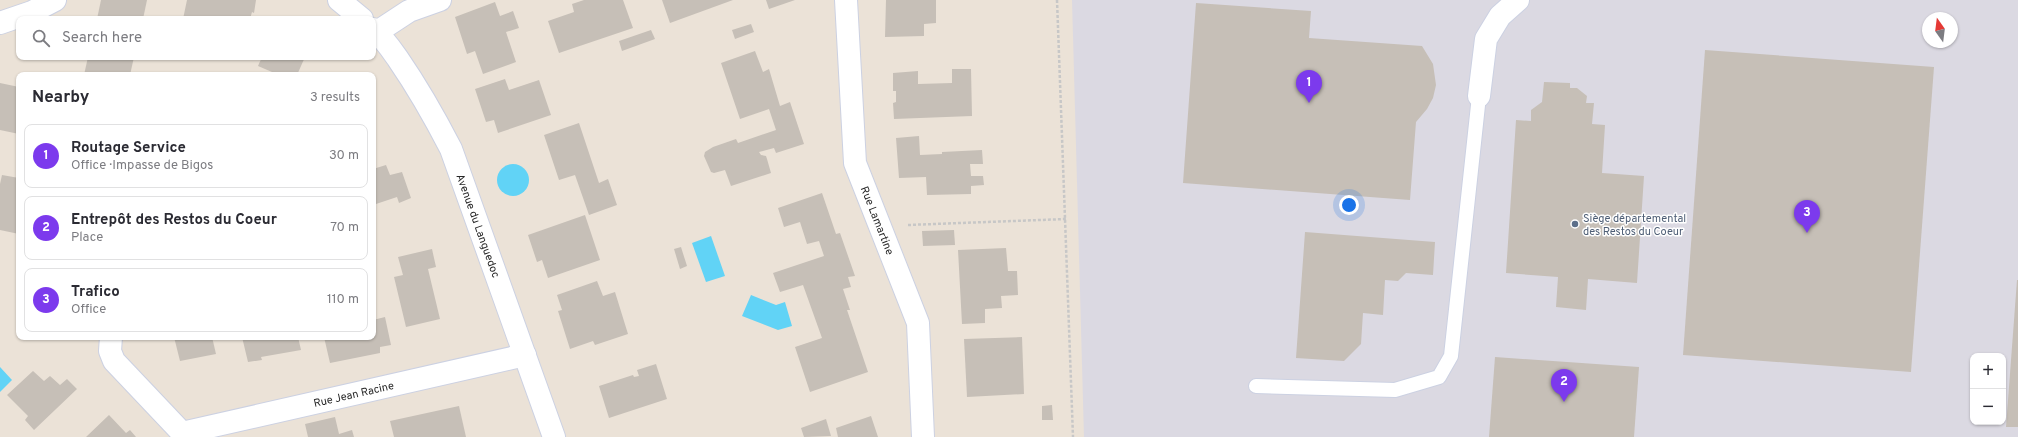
<!DOCTYPE html>
<meta charset="utf-8">
<style>
:root{--surface:#fff;--page:#f7f7f7;--text:#2b2b33;--muted:#7c7c81;--line:#e1e1e2;--accent:#7c3aed}
body{margin:0;font-family:Overpass,sans-serif;background:var(--page);color:var(--text)}
.controls{position:absolute;right:12px;bottom:12px;display:grid;overflow:hidden;border-radius:8px;box-shadow:0 1px 3px #0004}
.controls button{width:36px;height:36px;display:grid;place-items:center;padding:0;border:0;border-bottom:1px solid var(--line);background:var(--surface);color:var(--text);font:20px sans-serif}
.compass{position:absolute;left:1922px;top:12px;width:36px;height:36px;border-radius:50%;background:var(--surface);box-shadow:0 1px 3px #0004;rotate:346deg}
.you{position:absolute;left:1349px;top:205px;width:14px;height:14px;margin:-10px;border:3px solid #fff;border-radius:50%;background:#1a73e8;box-shadow:0 0 0 6px #1a73e833}
.badge{display:grid;place-items:center;width:26px;height:26px;border-radius:50%;background:var(--accent);color:#fff;font-size:13px;font-weight:700}
.pin{position:absolute;translate:-50% -33px;filter:drop-shadow(0 1px 2px #0008)}
.pin::after{content:'';position:absolute;top:21px;width:14px;height:12px;background:inherit;clip-path:polygon(0 0,100% 0,50% 100%)}
.list{margin:0;padding:0;list-style:none}
h2{display:flex;justify-content:space-between;align-items:center;height:52px;margin:0;padding:0 16px;font-size:17px}
h2 small{font-size:13px;font-weight:400;color:var(--muted)}
.list li{display:grid;grid-template-columns:26px 1fr auto;gap:12px;align-items:center;box-sizing:border-box;height:64px;margin:0 8px 8px;padding:0 8px;border:1px solid var(--line);border-radius:8px}
.list b{display:block;font-size:15px;white-space:nowrap}
.list p{margin:0;font-size:13px;white-space:nowrap;color:var(--muted)}
.list em{font-size:13px;font-style:normal;color:var(--muted)}
.icon{flex:none;width:22px;height:22px;fill:none;stroke:currentColor;stroke-width:2;stroke-linecap:round;stroke-linejoin:round}
.map{position:relative;flex:none;width:2018px;height:437px;overflow:hidden}
.search{position:absolute;background:var(--surface);box-shadow:0 1px 3px #0004;left:16px;top:16px;width:360px;height:44px;display:flex;align-items:center;gap:10px;box-sizing:border-box;padding:0 14px;border-radius:8px;color:var(--muted);font-size:15px}
.panel{position:absolute;background:var(--surface);box-shadow:0 1px 3px #0004;left:16px;top:72px;width:360px;height:268px;border-radius:8px}
.map>svg:first-child{display:block}
.industrial{fill:#dbd9e2;fill-rule:evenodd}
.water{fill:#61d3f6}
.building{fill:#c6bfb7}
.lines{fill:none;stroke-linecap:round;stroke-linejoin:round}
.service-casing{stroke:#ccd1e2;stroke-width:16}
.minor-casing{stroke:#ccd1e2;stroke-width:24}
.path{stroke:#c7c7c7;stroke-width:2.5;stroke-dasharray:3 2;stroke-linecap:butt}
.service{stroke:#fff;stroke-width:14}
.minor{stroke:#fff;stroke-width:22}
.service-dot{fill:#5c6f8a;stroke:#fff;stroke-width:1.5}
.labels{text-anchor:middle;stroke-width:3;stroke-linejoin:round;paint-order:stroke}
.service-label{font-size:11px;fill:#4e5e75;stroke:#fff;text-anchor:start}
.street-label{font-size:11px;fill:#272727;stroke:#fff}
</style>
<div class="map">
<svg width="2018" height="437" viewBox="0 0 2018 437">
<rect width="100%" height="100%" fill="#ebe2d7"/>
<path class="industrial" d="M1072 0H2018V437H1084ZM1928 18H1952V42H1928ZM1973 356H2003V422H1973Z"/>
<g class="water">
<circle cx="513" cy="180" r="16"/>
<path d="M711 236 725 276 706 282 692 243Z"/>
<path d="M751 295 776 305 785 302 792 326 778 330 742 316Z"/>
<path d="M0 367 12 380 0 392Z"/>
</g>
<g class="building">
<path d="M101 0H147L143 19H97Z"/>
<path d="M187 0H256L254 13 252 12 250 19H183Z"/>
<path d="M584 0H623L633 28 559 53 548 21 574 12 572 4Z"/>
<path d="M662 0H733L670 23Z"/>
<path d="M766 0H795L769 9Z"/>
<path d="M886 0H936V23L924 24V36L885 37Z"/>
<path d="M495 2 500 16 513 11 519 28 506 32 516 62 483 74 475 51 467 54 455 17Z"/>
<path d="M1196 3 1311 11 1309 38 1422 46 1433 64 1436 85 1433 98 1427 109 1416 122 1410 200 1183 183Z"/>
<path d="M751 24 754 32 735 39 732 30Z"/>
<path d="M651 30 655 39 622 51 619 41Z"/>
<path d="M1705 50 1934 67 1911 372 1683 355Z"/>
<path d="M755 51 763 72 769 69 780 106 790 102 804 144 776 153 774 148 759 152 761 155 766 156 767 159 771 173 731 186 725 170 714 173 711 172 704 156 705 152 713 147 736 139 738 143 776 130 769 109 740 119 721 63Z"/>
<path d="M88 57H134L130 75H84Z"/>
<path d="M262 57H305L297 75H279L258 66Z"/>
<path d="M952 69H971L972 116 894 119 893 103 896 102V91H893V73L918 71V84L952 83Z"/>
<path d="M505 79 509 90 539 80 551 115 498 133 494 120 486 122 475 89Z"/>
<path d="M1544 82 1570 83V88H1577L1587 96 1586 103H1594L1592 124 1605 125 1602 173 1644 176 1637 283 1588 279 1586 310 1556 307 1558 277 1506 273 1516 120 1531 121V110L1542 102Z"/>
<path d="M0 83 19 87V134L0 130Z"/>
<path d="M579 123 599 183 608 179 617 205 589 215 575 175 559 180 544 135Z"/>
<path d="M919 136 920 155 942 154V152L982 150 983 164H970L971 176H983L984 185 971 186V194L927 195 926 177 899 178 896 138Z"/>
<path d="M386 165 390 175 402 172 411 198 399 203 397 197 373 205V169Z"/>
<path d="M2 175 19 178V234L0 230V184Z"/>
<path d="M822 193 836 234 840 233 855 276 848 277 851 287 843 289 850 310H847L868 372 810 392 795 347 822 338 803 285 780 292 773 273 824 256 819 241 807 244 800 222 784 227 778 208Z"/>
<path d="M585 215 600 260 548 278 542 260 537 262 528 235Z"/>
<path d="M954 230 955 245 923 246 922 231Z"/>
<path d="M1305 232 1435 242 1433 275 1406 273 1398 281 1385 280 1383 315 1363 313 1361 344 1344 361 1296 358Z"/>
<path d="M681 247 687 266 680 269 674 249Z"/>
<path d="M1006 248 1008 271H1017L1018 295 1001 296 1002 308 985 309V323L962 324 958 250Z"/>
<path d="M432 249 436 267 428 269 440 319 406 327 394 277 403 275 398 257Z"/>
<path d="M2017 280H2018V427H2006Z"/>
<path d="M597 281 603 296 615 292 628 334 595 345 593 341 570 349 558 311 562 310 557 295Z"/>
<path d="M385 317 391 345 380 347V353L330 363 324 337H373V320Z"/>
<path d="M174 337H212L216 354 180 361Z"/>
<path d="M242 337H298L301 350 261 357 262 360 248 362Z"/>
<path d="M1022 337 1024 394 967 397 964 339Z"/>
<path d="M1495 357 1639 367 1634 437H1489Z"/>
<path d="M656 364 667 399 609 418 599 386 633 375 634 377 639 376 637 370Z"/>
<path d="M33 371 44 381 50 376 60 385 67 379 77 389 34 430 25 420 28 416 7 395Z"/>
<path d="M1052 405 1053 420H1042V406Z"/>
<path d="M459 406 466 437H394L390 421Z"/>
<path d="M109 415 126 433 130 430 136 437H86Z"/>
<path d="M871 416 878 437H838L836 428Z"/>
<path d="M335 417 339 434 352 430 354 437H308L305 424Z"/>
<path d="M826 419 831 436 804 437 801 428Z"/>
</g>
<g class="lines">
<g class="service-casing">
<path id="service" d="M1256 386 1395 390 1439 377 1451 356 1479 96"/>
</g>
<g class="minor-casing">
<g id="minor">
<path d="M339 0 362 19"/>
<path id="s1" d="M846 0 855 163 918 323 923 437"/>
<path d="M0 23 32 12 55 0"/>
<path id="s2" d="M373 29C383 37 391 49 398 59 418 88 435 118 451 149L554 437"/>
<path d="M377 32 409 11 440 0"/>
<path d="M1479 96 1486 39 1500 16 1518 0"/>
<path d="M111 337 110 351 114 361 186 437"/>
<path id="s3" d="M182 433 525 355"/>
</g>
</g>
<g class="path">
<path d="M1057 0 1073 437"/>
<path d="M908 225 1066 219"/>
</g>
<use href="#service" class="service"/>
<use href="#minor" class="minor"/>
</g>
<circle class="service-dot" cx="1575" cy="224" r="4"/>
<g class="labels">
<g class="service-label">
<text x="1583" y="222">Siège départemental<tspan x="1583" dy="13">des Restos du Coeur</tspan></text>
</g>
<g class="street-label">
<text dy="4" stroke="none"><textPath href="#s1" startOffset="225">Rue Lamartine</textPath></text>
<text dy="4" stroke="none"><textPath href="#s2" startOffset="225">Avenue du Languedoc</textPath></text>
<text dy="4" stroke="none"><textPath href="#s3" startOffset="176">Rue Jean Racine</textPath></text>
</g>
</g>
</svg>
<div class="controls">
<button>+</button>
<button>−</button>
</div>
<svg class="compass" viewBox="-18 -18 36 36"><path d="M0-13l5 13h-10z" fill="#e53935"/><path d="M0 13l5-13h-10z" fill="#7c7c81"/></svg>
<div class="you"></div>
<div class="pin badge" style="left:1309px;top:103px">1</div>
<div class="pin badge" style="left:1564px;top:402px">2</div>
<div class="pin badge" style="left:1807px;top:233px">3</div>
<div class="search"><svg class="icon" aria-label="search" viewBox="0 0 24 24"><circle cx="10" cy="10" r="6"/><path d="M15 15l6 6"/></svg>Search here</div>
<section class="panel">
<h2>Nearby<small>3 results</small></h2>
<ul class="list">
<li><span class="badge">1</span><div><b>Routage Service</b><p>Office · Impasse de Bigos</p></div><em>30 m</em></li>
<li><span class="badge">2</span><div><b>Entrepôt des Restos du Coeur</b><p>Place</p></div><em>70 m</em></li>
<li><span class="badge">3</span><div><b>Trafico</b><p>Office</p></div><em>110 m</em></li>
</ul>
</section>
</div>
